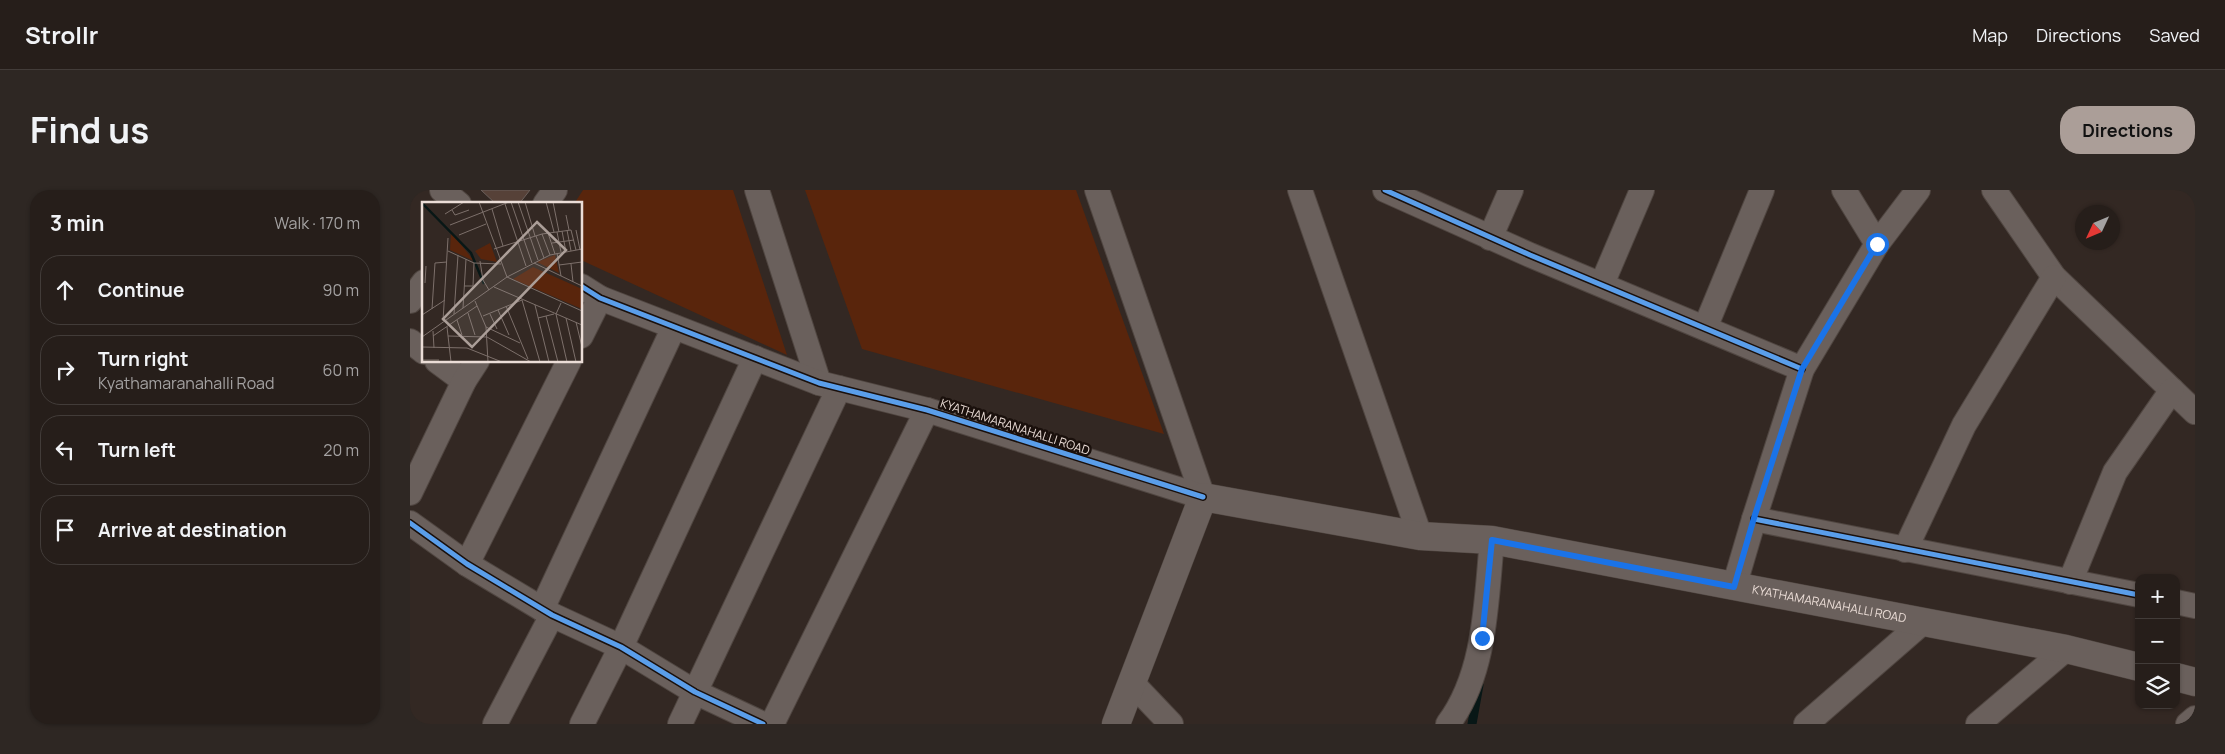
<!DOCTYPE html>
<meta charset="utf-8">
<style>
:root{--surface:#261e1a;--page:#2e2723;--text:#f1f3f6;--muted:#a4a2a2;--line:#423c39;--accent:#ab9e98}
body{margin:0;font-family:Manrope,sans-serif;background:var(--page);color:var(--text)}
.controls{position:absolute;right:15px;bottom:15px;display:grid;overflow:hidden;border-radius:10px;box-shadow:0 1px 4px #0004}
.controls button{width:45px;height:45px;display:grid;place-items:center;padding:0;border:0;border-bottom:1px solid var(--line);background:var(--surface);color:var(--text);font:25px sans-serif}
.compass{position:absolute;left:1665px;top:15px;width:45px;height:45px;border-radius:50%;background:var(--surface);box-shadow:0 1px 4px #0004;rotate:226deg}
.stop{position:absolute;width:15px;height:15px;margin:-11px;border:4px solid #1a73e8;border-radius:50%;background:#fff}
.stop.end{background:#1a73e8;border-color:#fff;box-shadow:0 1px 5px #0008}
.list{margin:0;padding:0;list-style:none}
h2{display:flex;justify-content:space-between;align-items:center;height:65px;margin:0;padding:0 20px;font-size:21px}
h2 small{font-size:16px;font-weight:400;color:var(--muted)}
.list li{display:grid;grid-template-columns:32px 1fr auto;gap:15px;align-items:center;box-sizing:border-box;height:70px;margin:0 10px 10px;padding:0 10px;border:1px solid var(--line);border-radius:20px}
.list b{display:block;font-size:19px;white-space:nowrap}
.list p{margin:0;font-size:16px;white-space:nowrap;color:var(--muted)}
.list em{font-size:16px;font-style:normal;color:var(--muted)}
.icon{flex:none;width:28px;height:28px;fill:none;stroke:currentColor;stroke-width:2;stroke-linecap:round;stroke-linejoin:round}
.map{position:relative;flex:none;width:1785px;height:534px;overflow:hidden;border-radius:20px}
header{display:flex;align-items:center;gap:30px;box-sizing:border-box;height:70px;padding:0 25px;background:var(--surface);border-bottom:1px solid var(--line)}
header strong{font-size:24px}
nav{display:flex;gap:28px;margin-inline-start:auto;font-size:18px}
.intro{display:flex;align-items:center;justify-content:space-between;box-sizing:border-box;height:120px;padding:0 30px}
h1{margin:0;font-size:35px}
.button{padding:12px 22px;border-radius:20px;background:var(--accent);color:#111;font-size:18px;font-weight:700}
main{display:flex;gap:30px;padding:0 30px}
aside{flex:1;background:var(--surface);border-radius:20px;box-shadow:0 1px 4px #0004}
.map>svg:first-child{display:block}
.green{fill:#59250c}
.lines{fill:none;stroke-linecap:round;stroke-linejoin:round}
.stream{stroke:#081716;stroke-width:9}
.building{fill:#564138;stroke:#6b605c}
.minor-casing{stroke:#504641;stroke-width:26}
.secondary-casing{stroke:#504641;stroke-width:29}
.minor{stroke:#6a605c;stroke-width:24}
.secondary{stroke:#6a605c;stroke-width:28}
.cycleway-casing{stroke:#1a100c;stroke-width:8}
.cycleway{stroke:#5a9eea;stroke-width:5}
.route{stroke:#1a73e8;stroke-width:6}
.labels{text-anchor:middle;stroke-width:5;stroke-linejoin:round;paint-order:stroke}
.street-label{font-size:12px;fill:#ebddd7;stroke:#1a100c}
.inset-river{fill:none;stroke:#081716;stroke-width:2.5}
.inset-road{fill:none;stroke:#7d706b;stroke-width:1}
.view{fill:#ab9e98;fill-opacity:0.15;stroke:#ab9e98;stroke-width:2.5}
.inset-edge{fill:none;stroke:#ebddd7;stroke-width:2.5}
</style>
<header>
<strong>Strollr</strong>
<nav><a>Map</a><a>Directions</a><a>Saved</a></nav>
</header>
<div class="intro"><h1>Find us</h1><a class="button">Directions</a></div>
<main>
<aside>
<h2>3 min<small>Walk · 170 m</small></h2>
<ul class="list">
<li><svg class="icon" aria-label="ahead" viewBox="0 0 24 24"><path d="M12 20V5M6 11l6-6 6 6"/></svg><div><b>Continue</b></div><em>90 m</em></li>
<li><svg class="icon" aria-label="right" viewBox="0 0 24 24"><path d="M7 20v-9h11M14 6l5 5-5 5"/></svg><div><b>Turn right</b><p>Kyathamaranahalli Road</p></div><em>60 m</em></li>
<li><svg class="icon" aria-label="left" viewBox="0 0 24 24"><path d="M17 20v-9H6M10 6l-5 5 5 5"/></svg><div><b>Turn left</b></div><em>20 m</em></li>
<li><svg class="icon" aria-label="arrive" viewBox="0 0 24 24"><path d="M6 21V4h12l-3 4 3 4H6"/></svg><div><b>Arrive at destination</b></div></li>
</ul>
</aside>
<div class="map">
<svg width="1785" height="534" viewBox="0 0 1785 534">
<rect width="100%" height="100%" fill="#332823"/>
<g class="green">
<path d="M173 0H323L377 165 171 70V14H164Z"/>
<path d="M395 0H666L754 244 452 159Z"/>
</g>
<g class="lines">
<path class="stream" d="M1062 534 1069 495"/>
</g>
<path class="building" d="M71 0H120L109 14H86Z"/>
<g class="lines">
<g class="minor-casing">
<g id="minor">
<path d="M32 0 49 14"/>
<path d="M347 0 409 193"/>
<path d="M687 0 793 307"/>
<path d="M890 0 1010 346"/>
<path d="M975 0 1120 65 1392 179"/>
<path d="M1434 0 1467 54"/>
<path d="M1584 0 1644 87 1785 222"/>
<path d="M135 14 145 0"/>
<path d="M1080 48 1101 0"/>
<path d="M1192 94 1232 0"/>
<path d="M171 96 190 108 409 193 517 220 793 307"/>
<path d="M0 111 14 92"/>
<path d="M1295 138 1352 0"/>
<path d="M171 146 190 108"/>
<path d="M0 151 14 162"/>
<path d="M27 171 54 191"/>
<path d="M0 303 54 191 67 171"/>
<path d="M1344 329 1729 405"/>
<path d="M0 333 57 374 142 425 211 457 285 502 353 534"/>
<path d="M1495 360 1554 235 1644 87"/>
<path d="M57 374 159 171"/>
<path d="M1660 392 1705 282 1762 200"/>
<path d="M1324 397 1344 329 1392 179 1467 54 1508 0"/>
<path d="M1766 412 1785 416"/>
<path d="M132 419 264 137"/>
<path d="M723 494 761 534"/>
<path d="M85 534 142 425"/>
<path d="M172 534 211 457 345 168"/>
<path d="M270 534 429 198"/>
<path d="M362 534 517 220"/>
<path d="M1038 534C1076 483 1076 412 1082 350"/>
<path d="M1396 534 1512 433"/>
<path d="M1568 534 1656 459"/>
<path d="M1778 534 1785 528"/>
</g>
</g>
<g class="secondary-casing">
<g id="secondary">
<path d="M1766 487 1785 492"/>
<path id="s1" d="M706 534 793 307 1010 346 1082 350 1656 459 1729 477"/>
</g>
</g>
<use href="#minor" class="minor"/>
<use href="#secondary" class="secondary"/>
<g class="cycleway-casing">
<g id="cycleway">
<path d="M975 0 1120 65 1392 179"/>
<path d="M171 96 190 108 409 193 517 220 793 307"/>
<path d="M1344 329 1729 405"/>
<path d="M0 333 57 374 142 425 211 457 285 502 353 534"/>
</g>
</g>
<use href="#cycleway" class="cycleway"/>
</g>
<g class="lines">
<path class="route" d="M1072 448 1082 350 1324 397 1344 328 1392 179 1467 54"/>
</g>
<g class="labels">
<g class="street-label">
<text transform="translate(605 237) rotate(18)" y="4">KYATHAMARANAHALLI ROAD</text>
<text dy="4" stroke="none"><textPath href="#s1" startOffset="879">KYATHAMARANAHALLI ROAD</textPath></text>
</g>
</g>
<g transform="translate(12 12)">
<rect width="160" height="160" fill="#332823"/>
<path d="M29 30 52 59 28 48ZM68 41 75 60 59 57 53 49ZM133 53 137 71 115 60ZM111 65 160 87V107L91 77Z" fill="#59250c"/>
<path class="inset-river" d="M0 1 49 51 62 82"/>
<path class="inset-road" d="M89 0 110 61M96 0 116 58M103 0 113 34M124 0 132 30M131 0 137 30M83 2 104 64M70 7 81 44M30 8 33 13 47 8M23 12 42 0M144 13 147 28M28 23 87 0M145 28 149 49M154 28 158 48M140 29 144 50M135 30 139 50M126 31 133 52M120 32 128 53M37 33 64 22M114 34 122 56M130 41 152 38M72 47 120 32 149 28 154 48M26 49 52 61 79 62M135 51 139 74M58 59 61 78 67 88M112 61 160 84M149 62 151 80M137 63 160 60M85 75 160 109M85 75 128 53 160 47M3 81 4 64M42 84H51L52 61M72 85 160 123M53 99 64 125 66 160M139 101 134 112 145 160M113 103 127 160M84 104 106 157M41 106 44 57M10 107 13 61 25 60M76 108 87 133M46 111 53 133M32 112 36 53M68 112 75 127M0 113 23 98M61 114 100 98 118 160M124 114 136 160M116 116 132 112M144 116 154 160M35 118 40 133M21 119 26 36M154 120 160 145M25 125 29 160M64 125 98 141M11 129 12 146M11 134 55 104M26 134 65 135 109 160M0 135 85 75 57 0M0 145 45 146 80 160M0 158H17"/>
<path class="view" d="M115 20 144 48 50 145 21 117Z"/>
<rect width="160" height="160" class="inset-edge"/>
</g>
</svg>
<div class="controls">
<button>+</button>
<button>−</button>
<button><svg class="icon" aria-label="layers" viewBox="0 0 24 24"><path d="M12 4l9 5-9 5-9-5zM3 14l9 5 9-5"/></svg></button>
</div>
<svg class="compass" viewBox="-18 -18 36 36"><path d="M0-13l5 13h-10z" fill="#e53935"/><path d="M0 13l5-13h-10z" fill="#a4a2a2"/></svg>
<div class="stop" style="left:1467px;top:54px"></div>
<div class="stop end" style="left:1072px;top:448px"></div>
</div>
</main>
